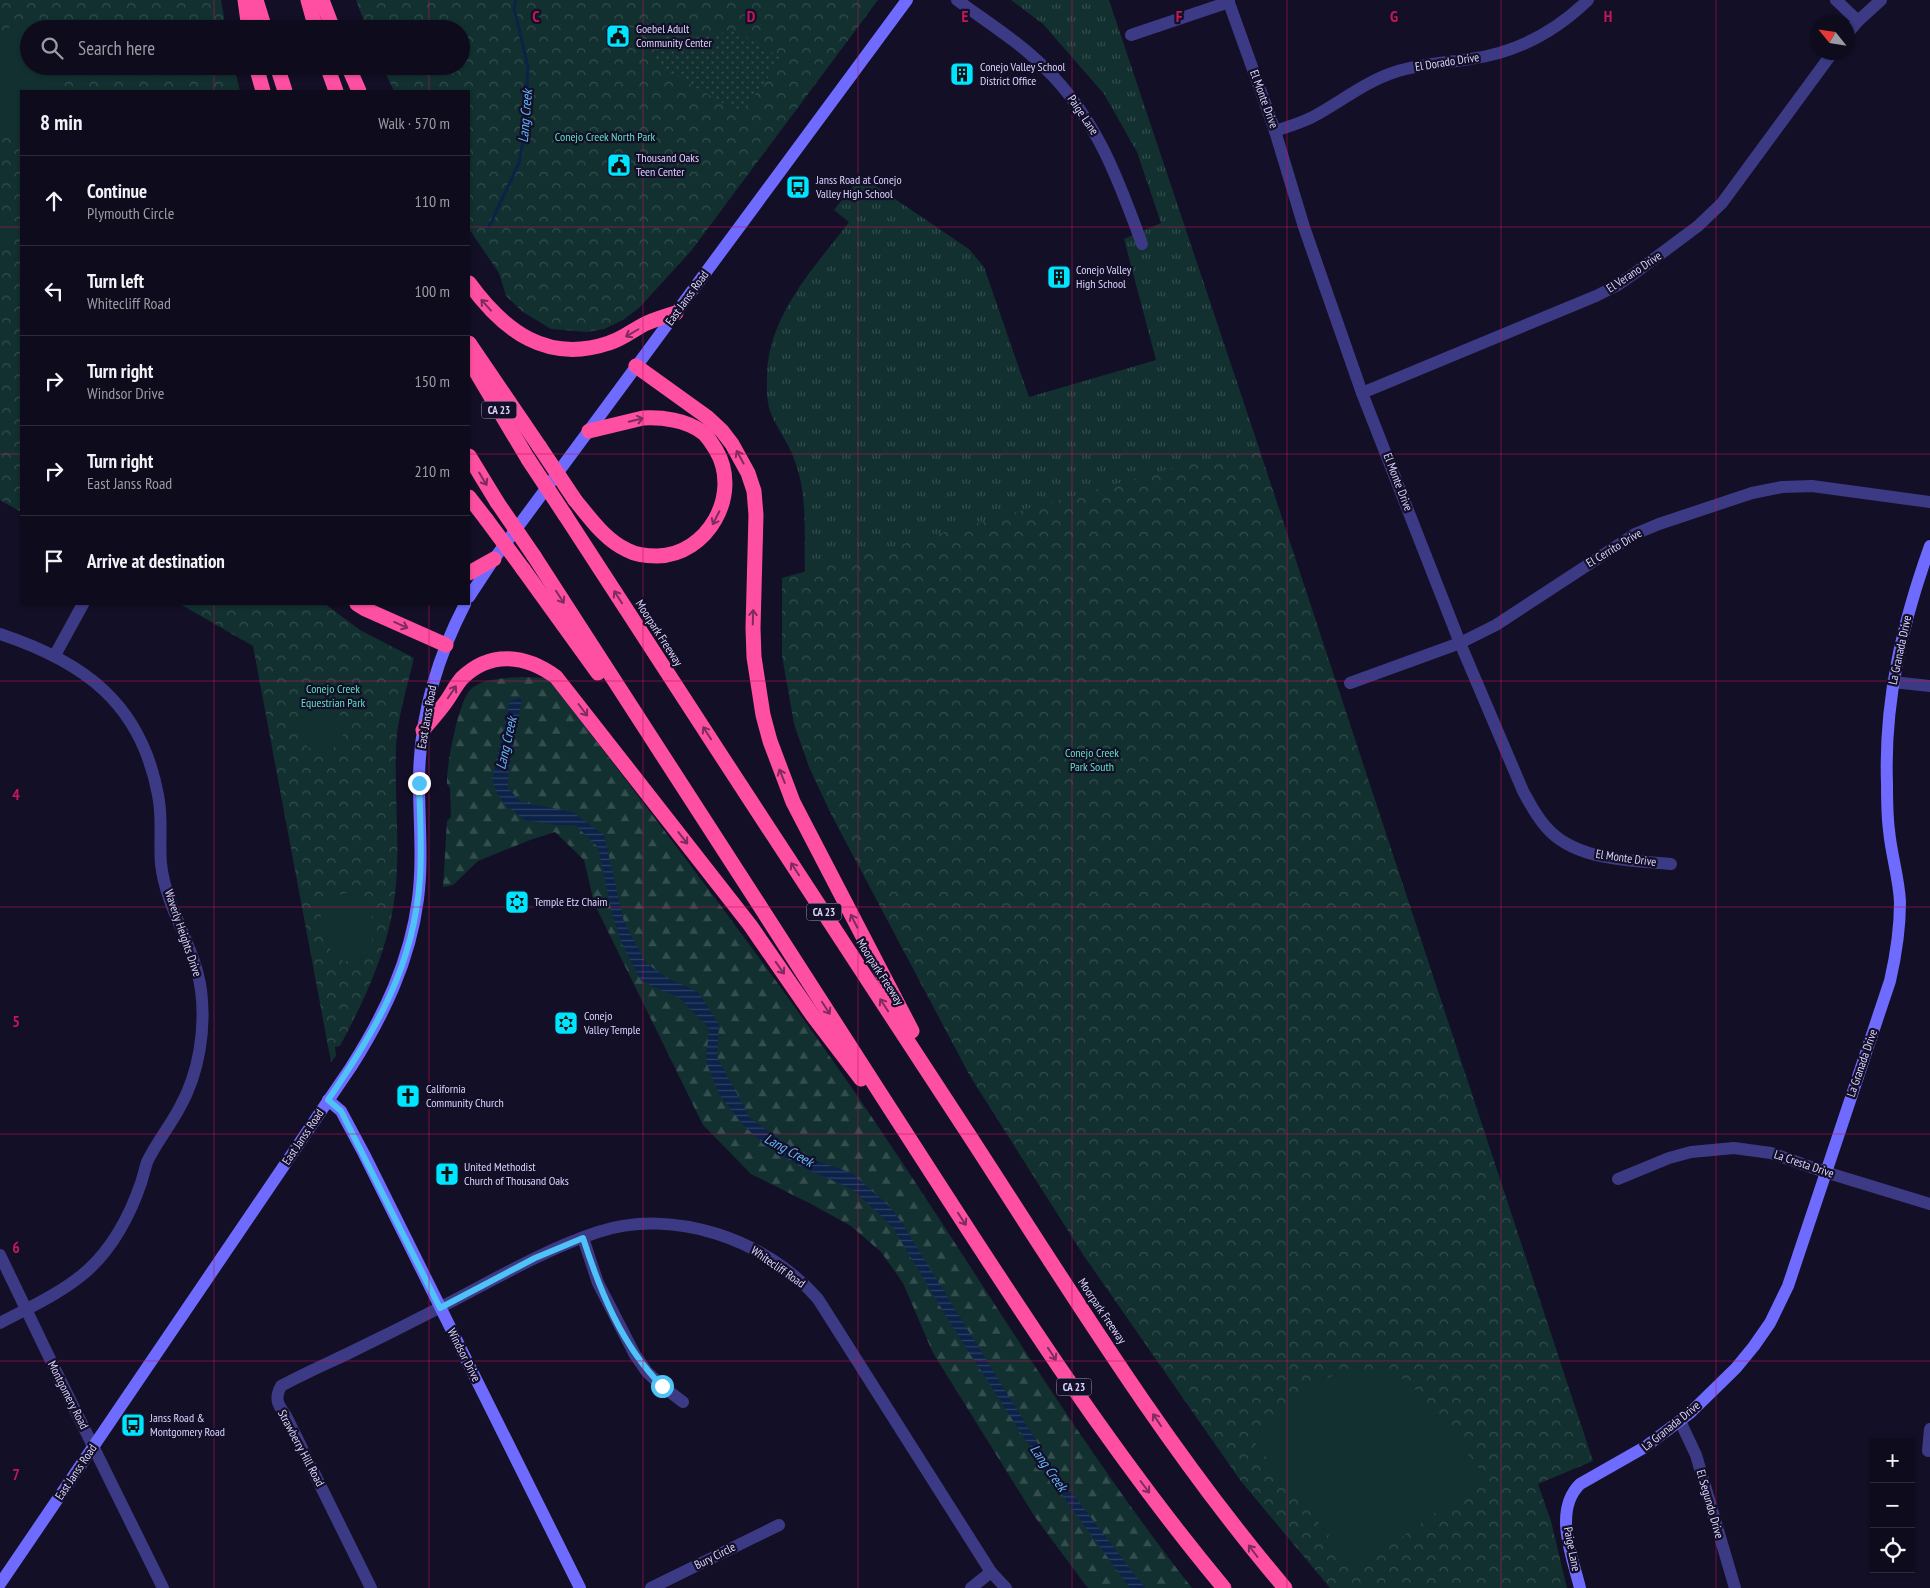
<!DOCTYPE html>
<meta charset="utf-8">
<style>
:root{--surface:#0e0b1c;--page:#171425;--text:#f1f3f6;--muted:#9b9ba3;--line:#2e2b3b}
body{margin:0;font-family:"PT Sans Narrow",sans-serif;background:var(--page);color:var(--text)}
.controls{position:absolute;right:15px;bottom:15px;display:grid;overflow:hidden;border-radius:0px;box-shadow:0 1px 4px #0004}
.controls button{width:45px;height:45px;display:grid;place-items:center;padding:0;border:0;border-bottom:1px solid var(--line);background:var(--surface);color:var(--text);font:25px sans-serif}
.compass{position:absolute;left:1810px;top:15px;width:45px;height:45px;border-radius:50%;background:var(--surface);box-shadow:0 1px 4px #0004;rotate:300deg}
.stop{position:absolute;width:15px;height:15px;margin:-11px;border:4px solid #4fc3f7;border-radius:50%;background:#fff}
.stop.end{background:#4fc3f7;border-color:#fff;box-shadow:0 1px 5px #0008}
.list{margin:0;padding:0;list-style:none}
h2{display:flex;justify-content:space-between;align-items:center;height:65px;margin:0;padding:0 20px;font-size:21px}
h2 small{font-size:16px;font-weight:400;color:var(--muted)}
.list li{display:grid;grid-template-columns:32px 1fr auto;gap:15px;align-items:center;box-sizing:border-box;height:90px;padding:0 20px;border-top:1px solid var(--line)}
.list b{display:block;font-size:19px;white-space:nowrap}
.list p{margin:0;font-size:16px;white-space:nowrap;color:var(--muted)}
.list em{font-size:16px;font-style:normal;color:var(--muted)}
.icon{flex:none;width:28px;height:28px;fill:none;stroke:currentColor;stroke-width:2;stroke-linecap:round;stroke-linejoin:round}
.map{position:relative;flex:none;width:1930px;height:1588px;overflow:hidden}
.search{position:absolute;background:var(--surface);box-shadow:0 1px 4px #0004;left:20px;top:20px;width:450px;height:55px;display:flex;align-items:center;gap:12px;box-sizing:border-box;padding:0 18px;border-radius:28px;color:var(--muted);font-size:19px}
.panel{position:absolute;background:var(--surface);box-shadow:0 1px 4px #0004;left:20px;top:90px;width:450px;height:515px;border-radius:0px}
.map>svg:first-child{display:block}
.grass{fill:url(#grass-tufts)}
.forest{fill:url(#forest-firs)}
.park{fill:url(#park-crowns)}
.garden{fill:url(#garden-dots)}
.pitch{fill:#12302f}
.water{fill:url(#water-rules)}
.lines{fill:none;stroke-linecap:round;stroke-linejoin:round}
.stream{stroke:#0c2248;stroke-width:3}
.street{stroke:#3d3a85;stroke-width:12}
.secondary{stroke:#6f6bff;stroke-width:12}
.highway{stroke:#ff4fa3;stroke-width:15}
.highway-bridge{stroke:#ff4fa3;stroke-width:15}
.oneway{stroke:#7d2c5e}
.route{stroke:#4fc3f7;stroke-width:6}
.grid{fill:none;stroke:#c2185b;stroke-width:1;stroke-opacity:0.55}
.labels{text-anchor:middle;stroke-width:4.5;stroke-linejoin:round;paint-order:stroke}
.shield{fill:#130f26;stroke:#9e99be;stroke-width:1}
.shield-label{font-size:11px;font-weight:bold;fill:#d9d4ff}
.poi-label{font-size:12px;fill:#d9d4ff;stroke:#130f26;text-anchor:start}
.street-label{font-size:12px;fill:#d9d4ff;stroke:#130f26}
.park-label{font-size:12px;fill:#5fe0c0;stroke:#130f26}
.water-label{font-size:14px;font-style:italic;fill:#62b6ff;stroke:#130f26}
.grid-label{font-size:16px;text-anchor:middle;font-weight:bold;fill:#c2185b;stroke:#130f26;stroke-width:4.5;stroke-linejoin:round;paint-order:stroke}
</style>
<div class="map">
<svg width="1930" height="1588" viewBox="0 0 1930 1588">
<defs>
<pattern id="grass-tufts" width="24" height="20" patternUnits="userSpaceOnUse" patternTransform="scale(1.25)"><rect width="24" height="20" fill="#12302f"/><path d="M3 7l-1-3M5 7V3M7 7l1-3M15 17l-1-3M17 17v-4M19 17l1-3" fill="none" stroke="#344d4e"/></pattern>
<pattern id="forest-firs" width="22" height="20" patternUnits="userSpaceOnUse" patternTransform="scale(1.25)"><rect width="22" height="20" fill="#12302f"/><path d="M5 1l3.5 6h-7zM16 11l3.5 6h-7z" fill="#344d4e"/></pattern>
<pattern id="park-crowns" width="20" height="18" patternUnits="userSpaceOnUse" patternTransform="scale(1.25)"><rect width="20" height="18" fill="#12302f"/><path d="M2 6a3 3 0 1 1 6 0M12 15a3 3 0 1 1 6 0" fill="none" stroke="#344d4e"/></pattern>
<pattern id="garden-dots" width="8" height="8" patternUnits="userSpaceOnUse" patternTransform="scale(1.25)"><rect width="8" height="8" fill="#12302f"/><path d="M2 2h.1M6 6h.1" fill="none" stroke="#344d4e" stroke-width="1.8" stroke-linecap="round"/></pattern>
<pattern id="water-rules" width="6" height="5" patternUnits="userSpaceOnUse" patternTransform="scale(1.25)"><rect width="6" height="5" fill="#0c2248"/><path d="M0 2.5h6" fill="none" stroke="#2f4163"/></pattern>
</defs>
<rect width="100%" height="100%" fill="#130f26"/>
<path class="grass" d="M1011 0H1109L1259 448 805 572C804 534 808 494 794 459 788 441 774 425 769 408 766 396 767 385 767 373 770 313 814 268 849 222L834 210 861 176 969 249 984 267 1029 397 1156 360 1124 239 1161 223 1137 152 1104 94 1043 24Z"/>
<path class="forest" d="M522 677 548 678C658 822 769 966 871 1116 978 1273 1074 1438 1192 1588H1088L1084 1583 1035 1517 933 1353 903 1283 881 1252 851 1226 811 1204 751 1174 703 1125 594 903 584 860 555 832 530 840 478 861 453 885 443 887 447 821 451 817 450 788 447 784C446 767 458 703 470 690 481 678 507 678 522 677Z"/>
<g class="park">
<path d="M0 0H221L226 29H29V66H234L240 91H21V512L0 500Z"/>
<path d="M356 0H878L691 251 639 308 623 320 604 329 587 332 551 329 523 312 506 296 499 273 469 229V91H394L382 66H461V29H367Z"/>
<path d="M1259 448 1593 1461 1538 1484 1551 1521 1567 1588H1330L1240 1480 1084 1256 970 1076 831 814 809 767 794 724 782 656V578L1180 466Z"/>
<path d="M180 604H325L360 630 414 658C407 688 397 718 396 748 394 805 403 863 391 919 381 966 362 1004 340 1046L335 1047 336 1056 331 1062 253 646Z"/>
</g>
<path class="garden" d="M667 28C688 43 709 37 733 30L780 57 764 84 740 113 654 63Z"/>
<g class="pitch">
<path d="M25 23 36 25 42 29H29V66H63L65 91H21V142L3 134 0 128V37L11 26Z"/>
<path d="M0 209 16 222V233L0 255Z"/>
<circle cx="321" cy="728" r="23"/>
<path d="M352 892 364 895C374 914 378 936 366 956 339 970 330 955 324 930 322 922 318 911 324 904 330 896 343 894 352 892Z"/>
<path d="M1367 1370 1388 1373 1405 1380 1418 1392 1485 1476 1365 1564 1350 1562 1251 1438 1326 1379 1344 1371Z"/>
</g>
<path class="water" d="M522 697 508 776V788L521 802 572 812 604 835 624 922 646 963 666 977 698 992 719 1024 717 1057 750 1118 803 1156 852 1173 890 1207 900 1220 1053 1468 1145 1588H1130L1052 1481 949 1321 892 1226 852 1189 799 1166 766 1146 743 1125 719 1094 706 1062 709 1028 679 997 658 989 641 980 622 944 612 914 598 847 575 825H556L525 820 503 803 497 793 492 779 510 701Z"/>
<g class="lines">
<path class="stream" d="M489 227 519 163 525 131 528 67 514 8 516 0"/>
<g class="street">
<path d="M957 0C987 22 1019 42 1045 68 1096 118 1118 178 1142 244"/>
<path d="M1228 0 1275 131 1304 227 1362 393 1460 643 1523 791C1530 804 1536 816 1546 827 1575 861 1630 860 1671 864"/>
<path d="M1836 0 1858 21"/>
<path d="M1848 33 1858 21 1881 0"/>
<path d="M1131 35 1229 2"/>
<path d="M1275 131C1290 126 1305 122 1318 114 1343 100 1367 81 1395 72 1420 64 1445 63 1470 59 1515 53 1555 32 1588 0"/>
<path d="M1362 393 1596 296 1616 286 1635 273 1698 226 1722 203 1833 52"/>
<path d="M0 634C84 662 141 703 158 795 163 819 159 841 161 864 166 909 195 946 201 990 206 1029 199 1073 180 1107 170 1126 156 1143 147 1162 145 1169 143 1176 141 1183 130 1215 113 1247 88 1270 62 1293 30 1307 0 1323"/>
<path d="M55 655 83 604"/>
<path d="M1893 682 1930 686"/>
<path d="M1350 683 1460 643 1496 625 1635 534 1659 524 1752 493 1782 487 1812 486 1930 502"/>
<path d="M1618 1179 1669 1158 1691 1152 1734 1148 1771 1153 1825 1172 1930 1204"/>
<path d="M583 1238 598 1283 635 1355 647 1372 662 1386 683 1402"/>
<path d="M0 1255 50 1359 163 1588"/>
<path d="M1680 1421 1696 1455 1735 1588"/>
<path d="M1928 1451 1930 1429"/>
<path d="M371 1588 286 1416C278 1405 274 1399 281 1386 303 1374 326 1364 349 1353 380 1338 410 1323 441 1307 492 1281 543 1250 598 1232 674 1207 767 1240 818 1299L991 1572 1006 1588"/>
<path d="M651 1588 779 1525"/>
<path d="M971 1588 991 1572"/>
</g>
<g class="secondary">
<path d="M469 597 494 559 907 0"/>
<path d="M328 1100 341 1111 364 1154 580 1588"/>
<path d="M0 1584 351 1067C384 1015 410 961 418 899 423 860 419 821 419 782 419 718 436 660 465 604"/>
<path d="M1580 1588C1572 1555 1553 1511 1580 1484L1645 1447 1690 1413 1736 1368 1754 1346 1770 1323 1788 1286 1890 981C1896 955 1900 929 1900 902 1899 878 1891 854 1889 830 1887 815 1887 800 1887 784 1884 702 1902 624 1930 546"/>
</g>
<g class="highway">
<path d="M245 0 249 29"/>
<path d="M256 0 265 29"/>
<path d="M308 0 316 29"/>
<path d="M322 0 333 29"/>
<path d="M256 66 263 91"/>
<path d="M277 66 285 91"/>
<path d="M327 66 336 91"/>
<path d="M348 66 359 91"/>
<path d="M469 283C504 331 547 364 609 343 623 339 634 329 647 323 656 319 666 316 676 313"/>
<path d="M469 343 539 446"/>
<path d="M469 360 528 459"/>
<path d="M636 366 707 417 722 431 732 444 748 473 754 491 756 515 753 628 754 657 763 715 770 741 793 802 912 1031"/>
<path d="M469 456 497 502"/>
<path d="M469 497 486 519"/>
<path d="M575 500C590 518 605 540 627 550 636 555 646 556 657 556 708 555 742 494 716 450 712 444 708 436 702 432 686 420 662 417 643 418L589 431"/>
<path d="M565 515C699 722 834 929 969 1135 1069 1289 1166 1448 1285 1588"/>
<path d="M534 556C653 740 771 923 889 1107 995 1271 1099 1438 1224 1588"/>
<path d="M523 569 598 673"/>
<path d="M469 573 494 559"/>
<path d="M357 604 365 609 446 645"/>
<path d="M423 730C430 721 438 713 445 703 451 695 455 686 462 678 491 650 526 655 556 677L750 925 813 1016 861 1079"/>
</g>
<g class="highway-bridge">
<path d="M539 446 575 500"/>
<path d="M528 459 565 515"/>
<path d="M497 502 534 556"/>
<path d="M486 519 523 569"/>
</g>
</g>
<defs><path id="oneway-shaft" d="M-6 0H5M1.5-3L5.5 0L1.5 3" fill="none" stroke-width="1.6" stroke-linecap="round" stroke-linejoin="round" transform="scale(1.25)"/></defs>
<g class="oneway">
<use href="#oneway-shaft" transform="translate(486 305) rotate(-132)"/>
<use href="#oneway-shaft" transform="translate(632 333) rotate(150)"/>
<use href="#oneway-shaft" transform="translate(636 420) rotate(-13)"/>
<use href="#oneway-shaft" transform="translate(740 457) rotate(-119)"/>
<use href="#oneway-shaft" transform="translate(483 479) rotate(59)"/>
<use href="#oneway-shaft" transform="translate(716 518) rotate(117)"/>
<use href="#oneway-shaft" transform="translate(560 597) rotate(57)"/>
<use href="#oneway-shaft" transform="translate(618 597) rotate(-123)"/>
<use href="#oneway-shaft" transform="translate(753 617) rotate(-88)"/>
<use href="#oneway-shaft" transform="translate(401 625) rotate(24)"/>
<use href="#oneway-shaft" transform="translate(452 692) rotate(-56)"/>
<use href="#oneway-shaft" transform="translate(583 710) rotate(53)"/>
<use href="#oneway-shaft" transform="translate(707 733) rotate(-123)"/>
<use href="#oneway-shaft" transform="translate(782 776) rotate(-112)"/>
<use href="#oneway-shaft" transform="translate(683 838) rotate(52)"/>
<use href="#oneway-shaft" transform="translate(795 869) rotate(-123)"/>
<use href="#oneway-shaft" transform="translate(854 921) rotate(-117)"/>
<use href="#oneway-shaft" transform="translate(780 968) rotate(55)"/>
<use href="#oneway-shaft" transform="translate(884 1005) rotate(-123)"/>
<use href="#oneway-shaft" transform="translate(826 1008) rotate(57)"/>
<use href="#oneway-shaft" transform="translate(962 1219) rotate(57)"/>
<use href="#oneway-shaft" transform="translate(1052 1354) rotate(57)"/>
<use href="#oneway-shaft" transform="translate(1157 1420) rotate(-124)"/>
<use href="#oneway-shaft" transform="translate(1145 1487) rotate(53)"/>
<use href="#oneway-shaft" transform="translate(1253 1551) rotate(-127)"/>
</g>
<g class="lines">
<path class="route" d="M419 783C420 814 422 846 420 878 414 966 376 1030 328 1100L341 1111 440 1308 535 1258 583 1238C600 1291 622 1346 662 1386"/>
</g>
<path class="grid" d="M214 0V29M429 0V29M643 0V1588M858 0V1588M1072 0V1588M1287 0V1588M1501 0V1588M1716 0V1588M214 66V91M429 66V91M0 227H21M469 227H1930M0 454H21M469 454H1930M214 604V1588M429 604V1588M0 681H1930M0 907H1930M0 1134H1930M0 1361H1930"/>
<defs>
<g id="civic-square" transform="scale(1.25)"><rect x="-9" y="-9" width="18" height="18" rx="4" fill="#00e5ff" stroke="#130f26"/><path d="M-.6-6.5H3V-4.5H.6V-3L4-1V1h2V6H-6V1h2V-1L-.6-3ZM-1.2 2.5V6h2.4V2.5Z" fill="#111"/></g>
<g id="building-square" transform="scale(1.25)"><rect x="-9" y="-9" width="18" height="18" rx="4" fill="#00e5ff" stroke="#130f26"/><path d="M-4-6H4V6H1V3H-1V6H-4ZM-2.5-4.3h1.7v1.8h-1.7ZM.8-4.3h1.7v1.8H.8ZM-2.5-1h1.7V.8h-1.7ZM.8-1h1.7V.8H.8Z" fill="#111"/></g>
<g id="bus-square" transform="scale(1.25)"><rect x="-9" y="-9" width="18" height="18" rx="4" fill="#00e5ff" stroke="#130f26"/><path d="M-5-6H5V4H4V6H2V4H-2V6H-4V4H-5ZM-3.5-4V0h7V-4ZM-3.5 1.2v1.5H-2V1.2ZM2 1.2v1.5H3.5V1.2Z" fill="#111"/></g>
<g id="synagogue-square" transform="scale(1.25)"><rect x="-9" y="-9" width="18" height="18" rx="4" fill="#00e5ff" stroke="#130f26"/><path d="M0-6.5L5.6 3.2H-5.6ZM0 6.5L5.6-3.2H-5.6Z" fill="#111"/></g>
<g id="church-square" transform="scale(1.25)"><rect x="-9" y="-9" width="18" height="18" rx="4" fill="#00e5ff" stroke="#130f26"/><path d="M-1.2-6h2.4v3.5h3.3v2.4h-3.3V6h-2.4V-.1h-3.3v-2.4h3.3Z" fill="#111"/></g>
</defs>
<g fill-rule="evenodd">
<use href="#civic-square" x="618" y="36"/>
<use href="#building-square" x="962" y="74"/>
<use href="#civic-square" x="619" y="165"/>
<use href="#bus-square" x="798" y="187"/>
<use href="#building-square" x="1059" y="277"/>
<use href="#synagogue-square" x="517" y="902"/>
<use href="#synagogue-square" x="566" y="1023"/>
<use href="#church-square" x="408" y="1096"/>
<use href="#church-square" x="447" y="1174"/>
<use href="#bus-square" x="133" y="1425"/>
</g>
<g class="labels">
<g class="shield">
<rect x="481.5" y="401.5" width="35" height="17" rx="4"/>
<rect x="806.5" y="903.5" width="35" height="17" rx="4"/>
<rect x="1056.5" y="1378.5" width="35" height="17" rx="4"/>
</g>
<g class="shield-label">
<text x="499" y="414">CA 23</text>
<text x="824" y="916">CA 23</text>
<text x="1074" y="1391">CA 23</text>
</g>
<g class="poi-label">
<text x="636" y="33">Goebel Adult<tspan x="636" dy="14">Community Center</tspan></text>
<text x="980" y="71">Conejo Valley School<tspan x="980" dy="14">District Office</tspan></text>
<text x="636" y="162">Thousand Oaks<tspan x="636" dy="14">Teen Center</tspan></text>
<text x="816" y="184">Janss Road at Conejo<tspan x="816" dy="14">Valley High School</tspan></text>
<text x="1076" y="274">Conejo Valley<tspan x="1076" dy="14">High School</tspan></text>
<text x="534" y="906">Temple Etz Chaim</text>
<text x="584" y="1020">Conejo<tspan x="584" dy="14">Valley Temple</tspan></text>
<text x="426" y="1093">California<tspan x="426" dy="14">Community Church</tspan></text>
<text x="464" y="1171">United Methodist<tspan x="464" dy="14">Church of Thousand Oaks</tspan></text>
<text x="150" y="1422">Janss Road &amp;<tspan x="150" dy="14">Montgomery Road</tspan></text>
</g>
<g class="street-label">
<text transform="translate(1447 62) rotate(-9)" y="4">El Dorado Drive</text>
<text transform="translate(1264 99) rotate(70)" y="4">El Monte Drive</text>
<text transform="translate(1083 115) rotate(56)" y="4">Paige Lane</text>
<text transform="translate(1634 272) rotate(-34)" y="4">El Verano Drive</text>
<text transform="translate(687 298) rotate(-54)" y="4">East Janss Road</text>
<text transform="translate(1398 482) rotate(69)" y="4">El Monte Drive</text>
<text transform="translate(1614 548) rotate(-31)" y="4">El Cerrito Drive</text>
<text transform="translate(659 633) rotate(57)" y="4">Moorpark Freeway</text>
<text transform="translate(1900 650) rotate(-78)" y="4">La Granada Drive</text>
<text transform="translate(427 717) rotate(-80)" y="4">East Janss Road</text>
<text transform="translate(1626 858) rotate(8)" y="4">El Monte Drive</text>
<text transform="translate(183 933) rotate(71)" y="4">Waverly Heights Drive</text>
<text transform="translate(880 972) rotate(57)" y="4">Moorpark Freeway</text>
<text transform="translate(1862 1063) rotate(-71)" y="4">La Granada Drive</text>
<text transform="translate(303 1137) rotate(-56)" y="4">East Janss Road</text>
<text transform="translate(1804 1164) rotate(19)" y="4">La Cresta Drive</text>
<text transform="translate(778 1267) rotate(35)" y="4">Whitecliff Road</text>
<text transform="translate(1102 1311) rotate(56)" y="4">Moorpark Freeway</text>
<text transform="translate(464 1355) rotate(63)" y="4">Windsor Drive</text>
<text transform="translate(68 1395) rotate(63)" y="4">Montgomery Road</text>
<text transform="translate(1671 1426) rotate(-39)" y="4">La Granada Drive</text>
<text transform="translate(301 1448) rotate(62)" y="4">Strawberry Hill Road</text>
<text transform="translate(76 1472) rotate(-56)" y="4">East Janss Road</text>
<text transform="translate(1710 1504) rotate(74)" y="4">El Segundo Drive</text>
<text transform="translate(1572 1549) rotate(79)" y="4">Paige Lane</text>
<text transform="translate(715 1556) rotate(-27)" y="4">Bury Circle</text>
</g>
<g class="park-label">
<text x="605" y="141">Conejo Creek North Park</text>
<text x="333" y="693">Conejo Creek<tspan x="333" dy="14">Equestrian Park</tspan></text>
<text x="1092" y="757">Conejo Creek<tspan x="1092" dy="14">Park South</tspan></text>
</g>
<g class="water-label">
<text transform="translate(525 116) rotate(-85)" y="5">Lang Creek</text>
<text transform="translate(506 743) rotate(-77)" y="5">Lang Creek</text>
<text transform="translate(789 1150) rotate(29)" y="5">Lang Creek</text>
<text transform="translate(1049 1468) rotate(55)" y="5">Lang Creek</text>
</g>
</g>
<g class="grid-label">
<text x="536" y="22">C</text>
<text x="751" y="22">D</text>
<text x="965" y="22">E</text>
<text x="1179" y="22">F</text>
<text x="1394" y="22">G</text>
<text x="1608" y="22">H</text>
<text x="16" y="800">4</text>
<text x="16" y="1027">5</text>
<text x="16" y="1253">6</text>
<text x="16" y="1480">7</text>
</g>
</svg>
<div class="controls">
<button>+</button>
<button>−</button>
<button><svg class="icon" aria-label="locate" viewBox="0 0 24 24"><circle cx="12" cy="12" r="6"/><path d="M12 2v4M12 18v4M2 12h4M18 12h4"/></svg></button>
</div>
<svg class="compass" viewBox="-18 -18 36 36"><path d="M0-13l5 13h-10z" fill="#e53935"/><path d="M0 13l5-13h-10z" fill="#9b9ba3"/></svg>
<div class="stop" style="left:662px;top:1386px"></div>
<div class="stop end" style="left:419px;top:783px"></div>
<div class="search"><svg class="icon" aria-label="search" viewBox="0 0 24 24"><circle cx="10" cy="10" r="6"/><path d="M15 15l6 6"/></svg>Search here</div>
<section class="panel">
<h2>8 min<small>Walk · 570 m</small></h2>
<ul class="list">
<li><svg class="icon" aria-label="ahead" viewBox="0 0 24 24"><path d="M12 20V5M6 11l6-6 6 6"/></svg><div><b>Continue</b><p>Plymouth Circle</p></div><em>110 m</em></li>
<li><svg class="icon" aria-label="left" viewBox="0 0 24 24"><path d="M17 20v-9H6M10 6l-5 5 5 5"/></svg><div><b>Turn left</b><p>Whitecliff Road</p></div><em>100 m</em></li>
<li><svg class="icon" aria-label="right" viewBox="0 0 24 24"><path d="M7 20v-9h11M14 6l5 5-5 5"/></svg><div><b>Turn right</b><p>Windsor Drive</p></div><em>150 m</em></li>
<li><svg class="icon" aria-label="right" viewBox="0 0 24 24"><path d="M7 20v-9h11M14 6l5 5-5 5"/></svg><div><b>Turn right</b><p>East Janss Road</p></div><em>210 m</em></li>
<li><svg class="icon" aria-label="arrive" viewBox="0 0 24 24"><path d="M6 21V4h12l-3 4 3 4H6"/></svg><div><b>Arrive at destination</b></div></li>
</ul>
</section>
</div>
